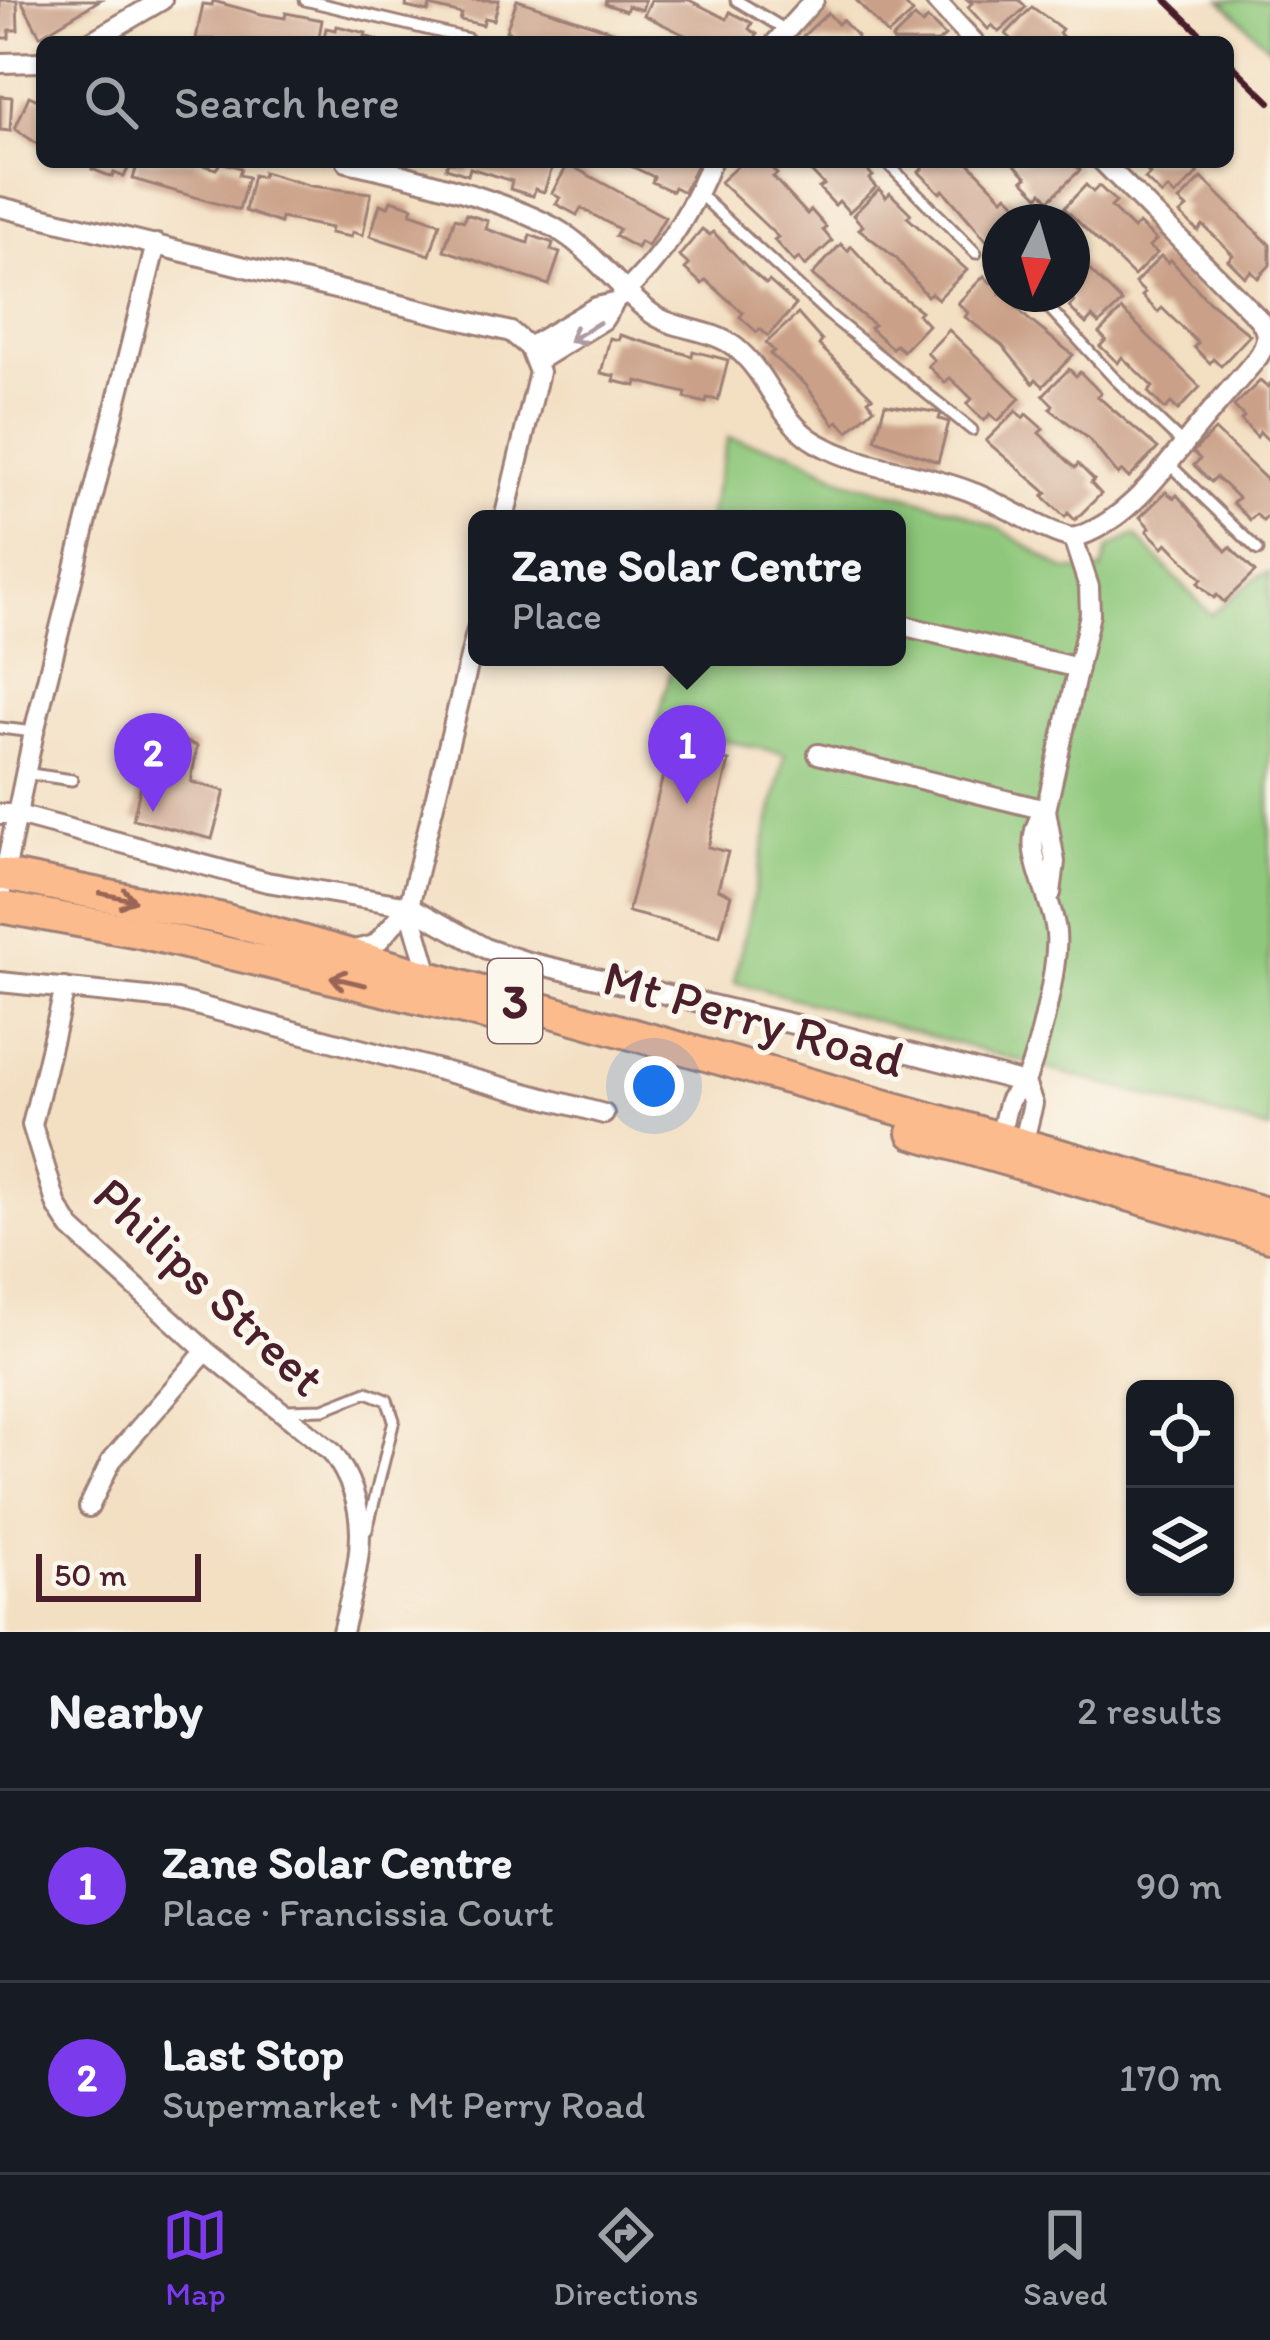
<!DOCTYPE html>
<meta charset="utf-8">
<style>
:root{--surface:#171b24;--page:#242831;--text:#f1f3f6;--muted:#9ea1a6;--line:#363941;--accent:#7c3aed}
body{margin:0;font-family:Itim,sans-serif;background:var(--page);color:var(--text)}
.controls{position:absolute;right:36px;bottom:36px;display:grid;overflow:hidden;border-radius:18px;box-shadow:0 3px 9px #0004}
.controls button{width:108px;height:108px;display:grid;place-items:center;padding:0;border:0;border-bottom:3px solid var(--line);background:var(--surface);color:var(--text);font:60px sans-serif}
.compass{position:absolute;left:982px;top:204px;width:108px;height:108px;border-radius:50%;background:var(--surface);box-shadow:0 3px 9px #0004;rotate:185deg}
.scale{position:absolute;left:36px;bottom:30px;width:165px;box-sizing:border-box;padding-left:12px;border:6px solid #4a1f2b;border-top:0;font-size:33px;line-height:42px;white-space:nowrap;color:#4a1f2b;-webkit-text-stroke:9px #fbf7ec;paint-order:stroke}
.you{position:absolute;left:654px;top:1086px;width:42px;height:42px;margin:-30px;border:9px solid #fff;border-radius:50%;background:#1a73e8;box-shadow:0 0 0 18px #1a73e833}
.badge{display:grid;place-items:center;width:78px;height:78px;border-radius:50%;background:var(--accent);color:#fff;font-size:39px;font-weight:700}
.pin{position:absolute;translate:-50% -99px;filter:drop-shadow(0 3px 6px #0008)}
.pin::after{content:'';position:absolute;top:63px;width:42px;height:36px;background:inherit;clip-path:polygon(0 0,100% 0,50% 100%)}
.popup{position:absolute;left:468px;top:510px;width:438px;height:156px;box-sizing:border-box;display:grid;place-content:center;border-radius:18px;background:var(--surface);filter:drop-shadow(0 3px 9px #0005);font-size:39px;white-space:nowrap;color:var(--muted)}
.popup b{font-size:45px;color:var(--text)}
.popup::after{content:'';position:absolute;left:50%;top:100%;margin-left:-24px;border:24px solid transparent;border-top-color:var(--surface)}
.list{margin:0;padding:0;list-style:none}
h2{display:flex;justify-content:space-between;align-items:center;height:156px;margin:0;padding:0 48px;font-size:51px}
h2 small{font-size:39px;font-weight:400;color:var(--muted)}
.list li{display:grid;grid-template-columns:78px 1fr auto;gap:36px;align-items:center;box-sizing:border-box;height:192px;padding:0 48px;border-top:3px solid var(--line)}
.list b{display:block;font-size:45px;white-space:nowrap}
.list p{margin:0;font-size:39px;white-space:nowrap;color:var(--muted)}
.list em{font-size:39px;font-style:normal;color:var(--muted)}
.icon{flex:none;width:66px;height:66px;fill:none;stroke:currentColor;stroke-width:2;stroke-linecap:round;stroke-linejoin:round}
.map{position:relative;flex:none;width:1270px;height:1632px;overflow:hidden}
.search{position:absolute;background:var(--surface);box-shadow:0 3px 9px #0004;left:36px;right:36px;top:36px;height:132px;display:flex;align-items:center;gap:30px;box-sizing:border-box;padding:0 42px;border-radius:18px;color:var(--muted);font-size:45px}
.sheet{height:540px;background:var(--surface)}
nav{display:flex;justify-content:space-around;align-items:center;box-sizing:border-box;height:168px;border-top:3px solid var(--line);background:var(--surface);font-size:33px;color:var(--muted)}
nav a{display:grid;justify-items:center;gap:6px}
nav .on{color:var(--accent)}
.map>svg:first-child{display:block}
.green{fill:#8fc87c;stroke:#6c7454;stroke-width:3}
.building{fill:#caa088}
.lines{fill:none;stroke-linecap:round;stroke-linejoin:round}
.lane-casing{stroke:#9e7f76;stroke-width:15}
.street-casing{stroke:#9e7f76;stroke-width:24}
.primary-casing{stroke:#9e7f76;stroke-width:36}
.lane{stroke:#fff;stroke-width:9}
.street{stroke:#fff;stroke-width:18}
.primary{stroke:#fbbb8d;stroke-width:30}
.rail{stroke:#4a1f2b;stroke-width:6}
.oneway{stroke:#ae9aa0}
.oneway2{stroke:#9a6557}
.labels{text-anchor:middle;stroke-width:10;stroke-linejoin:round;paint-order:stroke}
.shield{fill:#fbf7ec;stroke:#7f6065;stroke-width:3}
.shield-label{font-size:48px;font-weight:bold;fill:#4a1f2b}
.street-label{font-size:51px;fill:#4a1f2b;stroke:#fbf7ec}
</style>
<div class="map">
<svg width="1270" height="1632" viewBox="0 0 1270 1632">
<rect width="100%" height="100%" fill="#fbf7ec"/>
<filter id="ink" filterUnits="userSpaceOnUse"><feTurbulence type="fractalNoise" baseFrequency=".00833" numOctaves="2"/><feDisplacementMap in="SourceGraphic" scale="24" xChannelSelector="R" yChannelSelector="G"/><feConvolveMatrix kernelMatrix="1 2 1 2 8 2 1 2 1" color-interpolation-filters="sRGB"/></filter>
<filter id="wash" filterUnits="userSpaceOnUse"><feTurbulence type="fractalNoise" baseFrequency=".004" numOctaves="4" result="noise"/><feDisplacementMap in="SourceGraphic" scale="48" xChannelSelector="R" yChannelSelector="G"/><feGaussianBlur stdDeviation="2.7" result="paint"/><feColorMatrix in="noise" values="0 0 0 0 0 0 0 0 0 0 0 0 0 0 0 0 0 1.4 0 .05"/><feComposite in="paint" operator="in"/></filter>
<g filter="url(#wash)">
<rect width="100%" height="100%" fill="#f3dfc2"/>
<g class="green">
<path d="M1221 0H1270V48Z"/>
<path d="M728 438 790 451 845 480 955 509 1004 531 1065 570 1102 571 1108 549 1135 535 1211 615 1260 575 1270 573V1130L734 982 785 754 657 725 674 657H897V519H708Z"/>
</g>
<g id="blocks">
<g class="building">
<path d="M0 0H17L18 30H9V38H0Z"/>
<path d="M21 0H100L40 36Z"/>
<path d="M407 0H499L494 20 485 18 483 25 460 20 462 14 430 6 428 12 406 7Z"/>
<path d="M517 0 621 34 619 42 513 41 515 34 506 31Z"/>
<path d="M606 0H645L642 10 628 6 626 11 605 4Z"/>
<path d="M651 0H689L727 19 730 12 752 23 749 29 757 34 753 42H699L644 15Z"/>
<path d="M856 0H901L913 13 888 35Z"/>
<path d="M968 0H1019L1026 7 999 32 992 25 988 29 968 7 972 3Z"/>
<path d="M213 1 261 14 285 18 286 13 322 20 318 42 196 39 203 4 212 5Z"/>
<path d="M1032 7 1062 29 1059 33 1068 42H1015L1006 34Z"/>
<path d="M828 13 838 24 842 20 857 36 856 42H807L802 37Z"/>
<path d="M915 17 922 24 928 19 945 36 938 42H894L892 39Z"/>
<path d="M337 26 366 33 365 36 382 42H323L326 28 336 30Z"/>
<path d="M42 91V147L15 129 29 96 38 100Z"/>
<path d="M0 96 12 97 10 131 0 130Z"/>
<path d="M96 162H131L124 177 114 173 112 177 92 169Z"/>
<path d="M138 162H193L216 169 221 162 241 168 239 175 248 177 239 210 133 179Z"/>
<path d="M448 162H554L544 192 535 189 533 196 510 189 512 181 470 168 468 175 446 168Z"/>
<path d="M622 162H698L684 192 674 187 672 191 652 182 654 177Z"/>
<path d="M742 162H766L777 174 773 177 807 214 811 210 826 227 823 230 832 241 805 266 799 258 794 262 774 240 778 237 720 182Z"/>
<path d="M802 162H859L873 176 869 179 876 187 849 212 839 201 835 205 819 188 824 185Z"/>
<path d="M916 162H968L1003 198 1007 194 1023 210 1019 213 1027 222H1000V245L995 250 943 190 940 193 919 172 923 168Z"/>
<path d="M1012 162H1072L1080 170 1049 200 1042 192 1039 196 1023 180 1027 177Z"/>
<path d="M1138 162H1186L1198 173 1175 196 1168 189 1162 195 1145 179 1150 174Z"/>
<path d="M568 164 665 217 648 246 640 242 637 248 615 236 619 229 581 208 577 215 556 204 560 198 552 193Z"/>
<path d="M263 172 311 186 371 193 363 235 352 232 351 237 330 233 331 228 281 218 280 223 245 211 253 175 262 177Z"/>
<path d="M1202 178 1270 245V265L1258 278 1251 271 1245 277 1228 260 1233 255 1203 225 1198 231 1180 214 1187 208 1179 201Z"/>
<path d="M1086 185 1093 192 1099 186 1116 202 1111 207 1133 229 1139 224 1156 240 1149 247 1157 253 1134 276 1064 208Z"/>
<path d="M879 189 886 197 890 193 911 214 907 217 967 270 938 299 931 293 927 296 897 259 859 229 863 226 853 215Z"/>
<path d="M391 200 413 207 411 213 440 223 430 255 370 236 380 204 388 207Z"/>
<path d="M466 214 488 221 486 229 528 243 530 235 553 243 551 250 560 253 549 285 444 250 455 218 464 221Z"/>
<path d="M702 229 710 235 713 232 750 270 766 284 769 281 796 305 768 336 760 329 757 332 740 317 743 313 706 280 702 284 685 269 689 265 679 256Z"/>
<path d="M841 244 848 251 851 246 883 282 921 311 918 314 928 325 903 351 896 345 892 348 870 328 874 325 812 275Z"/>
<path d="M1072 253 1122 302 1099 324 1092 317 1086 324 1069 307 1074 302 1066 294H1072Z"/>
<path d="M1161 256 1168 263 1171 260 1206 299 1250 335 1221 366 1213 359 1210 363 1194 347 1198 343 1162 308 1158 312 1142 296 1145 293 1135 283Z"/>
<path d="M984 276 991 283 994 280 1000 285V294H1009L1016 301 1013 304 1028 319 1073 355 1043 386 1036 379 1033 383 1002 345 965 317 968 313 958 303Z"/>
<path d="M1122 310 1200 387 1178 410 1171 403 1165 409 1148 392 1153 387 1122 357 1118 363 1100 346 1106 340 1099 333Z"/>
<path d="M798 314 822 341 819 345 872 397 868 400 874 408 848 431 838 421 834 424 806 385 770 354 774 351 766 343Z"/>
<path d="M949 330 1020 398 998 421 990 414 984 421 967 404 972 399 961 388 950 378 945 383 928 366 934 360 927 353Z"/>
<path d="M620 335 692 356 693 351 728 360 718 400 707 398 706 403 685 398 686 393 637 381 636 386 614 381 615 376 601 373 610 338 619 340Z"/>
<path d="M1069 369 1076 376 1080 372 1101 393 1097 396 1158 448 1129 478 1122 471 1118 475 1088 438 1050 409 1053 405 1043 395Z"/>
<path d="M1260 381 1267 387 1270 384V442L1260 432 1257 437 1241 420 1244 417 1234 406Z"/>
<path d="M885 404 941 413 939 419 949 422 938 462 875 439Z"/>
<path d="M1016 411 1023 418 1026 414 1043 429 1039 433 1075 468 1078 464 1094 480 1091 483 1101 494 1075 520 1068 513 1065 517 1043 496 1047 493 986 441Z"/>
<path d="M1215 430 1270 483V514L1263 521 1256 514 1250 520 1233 503 1238 498 1228 488 1216 477 1211 482 1194 465 1200 459 1193 452Z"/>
<path d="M1166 492 1174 498 1177 495 1226 551 1230 547 1255 572 1224 602 1217 595 1214 598 1198 583 1202 579 1167 543 1163 547 1147 531 1150 528 1140 517Z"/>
<path d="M154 730 197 746 191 782 225 791 212 839 133 819Z"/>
<path d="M671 745 729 761 708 847 728 852 718 889 731 895 720 936 628 912Z"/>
</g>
</g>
</g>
<g filter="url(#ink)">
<use href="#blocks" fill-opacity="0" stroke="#9e7f76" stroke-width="3"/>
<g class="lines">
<g class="lane-casing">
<g id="lane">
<path d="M305 0 468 39"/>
<path d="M736 0 786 30"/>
<path d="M886 162 976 253"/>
<path d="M699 194 828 314 972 430"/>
<path d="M1036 294 1114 378 1183 444"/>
<path d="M1170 465 1258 550"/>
<path d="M0 728 34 732"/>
<path d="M24 773 72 780"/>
<path d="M287 1410 324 1409 367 1392 387 1400 394 1420 367 1530"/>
</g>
</g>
<g class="street-casing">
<g id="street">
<path d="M935 0 974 42"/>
<path d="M90 42 162 0"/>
<path d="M776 42 814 0"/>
<path d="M0 63 42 62"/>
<path d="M347 162C404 174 517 203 563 233 597 255 619 290 651 313 676 331 710 328 735 347 769 374 778 421 817 443 865 470 924 472 974 493 1003 504 1046 533 1073 538 1129 523 1168 462 1203 421 1221 399 1240 379 1258 357 1268 342 1269 332 1258 318L1103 162"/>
<path d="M0 207 511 332 529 347 539 372 504 519"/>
<path d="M621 296C662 258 691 213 711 162"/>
<path d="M529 347 596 307 614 303 603 320 537 361"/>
<path d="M897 624 1078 668"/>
<path d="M818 754 1046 810"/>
<path d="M1046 810 1055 862 1051 893"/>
<path d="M0 814H14L267 882 409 906 487 949 528 962 840 1035 1025 1083"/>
<path d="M0 896 34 732 156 244"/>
<path d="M409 906 429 975"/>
<path d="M350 951 375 945 409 906 477 629"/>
<path d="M0 982 177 1000 604 1114"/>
<path d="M65 988 32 1125 57 1206 71 1228 206 1351 332 1452C377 1514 358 1564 342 1632"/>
<path d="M1000 1137C1003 1126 1005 1112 1009 1101 1013 1093 1022 1088 1026 1079 1039 1049 1059 965 1056 933 1053 892 1014 846 1046 810L1090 614 1089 587 1073 538"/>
<path d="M1023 1144 1033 1104 1025 1083"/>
<path d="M89 1507 111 1461 206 1351"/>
</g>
</g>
<g class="primary-casing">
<g id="primary">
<path d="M0 874 223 919 1270 1214"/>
<path d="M0 907 139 932 514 1021"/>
<path d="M913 1133 1270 1236"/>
</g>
</g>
<use href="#lane" class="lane"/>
<use href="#street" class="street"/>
<use href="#primary" class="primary"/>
<g class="rail">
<path d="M1166 0 1209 42"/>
<path d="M1228 61 1270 102"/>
</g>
</g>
<defs><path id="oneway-shaft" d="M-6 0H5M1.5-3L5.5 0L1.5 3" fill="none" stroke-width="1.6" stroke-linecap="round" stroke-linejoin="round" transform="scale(3)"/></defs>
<use class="oneway" href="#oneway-shaft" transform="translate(584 332) rotate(148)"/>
<g class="oneway2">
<use href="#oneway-shaft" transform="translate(118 897) rotate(12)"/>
<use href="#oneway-shaft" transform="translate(348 981) rotate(-167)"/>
</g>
</g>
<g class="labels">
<rect class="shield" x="488" y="959" width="54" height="84" rx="9"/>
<g class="shield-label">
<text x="515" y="1018">3</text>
</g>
<g class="street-label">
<text transform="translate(754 1018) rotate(16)" y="18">Mt Perry Road</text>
<text transform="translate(210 1286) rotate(43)" y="18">Philips Street</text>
</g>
</g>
</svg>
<div class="controls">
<button><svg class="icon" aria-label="locate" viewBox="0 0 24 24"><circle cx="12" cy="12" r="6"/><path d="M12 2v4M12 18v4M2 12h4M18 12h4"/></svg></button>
<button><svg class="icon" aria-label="layers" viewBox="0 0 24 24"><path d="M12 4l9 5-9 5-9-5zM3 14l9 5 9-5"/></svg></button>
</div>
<svg class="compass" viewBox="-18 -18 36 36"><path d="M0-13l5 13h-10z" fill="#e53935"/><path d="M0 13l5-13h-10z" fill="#9ea1a6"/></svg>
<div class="scale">50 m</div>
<div class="you"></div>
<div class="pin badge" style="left:687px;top:804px">1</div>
<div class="popup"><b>Zane Solar Centre</b>Place</div>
<div class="pin badge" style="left:153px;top:812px">2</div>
<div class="search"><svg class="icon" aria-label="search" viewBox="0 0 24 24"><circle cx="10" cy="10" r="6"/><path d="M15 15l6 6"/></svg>Search here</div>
</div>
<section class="sheet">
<h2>Nearby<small>2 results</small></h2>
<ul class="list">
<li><span class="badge">1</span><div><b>Zane Solar Centre</b><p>Place · Francissia Court</p></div><em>90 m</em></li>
<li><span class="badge">2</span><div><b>Last Stop</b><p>Supermarket · Mt Perry Road</p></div><em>170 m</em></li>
</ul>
</section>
<nav>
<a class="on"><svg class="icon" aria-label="map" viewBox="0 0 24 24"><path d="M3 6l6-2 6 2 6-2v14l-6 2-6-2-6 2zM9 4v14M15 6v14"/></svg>Map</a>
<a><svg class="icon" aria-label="directions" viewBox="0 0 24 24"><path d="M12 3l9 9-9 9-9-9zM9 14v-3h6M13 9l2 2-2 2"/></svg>Directions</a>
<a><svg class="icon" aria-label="saved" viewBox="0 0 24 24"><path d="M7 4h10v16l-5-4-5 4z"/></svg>Saved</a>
</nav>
